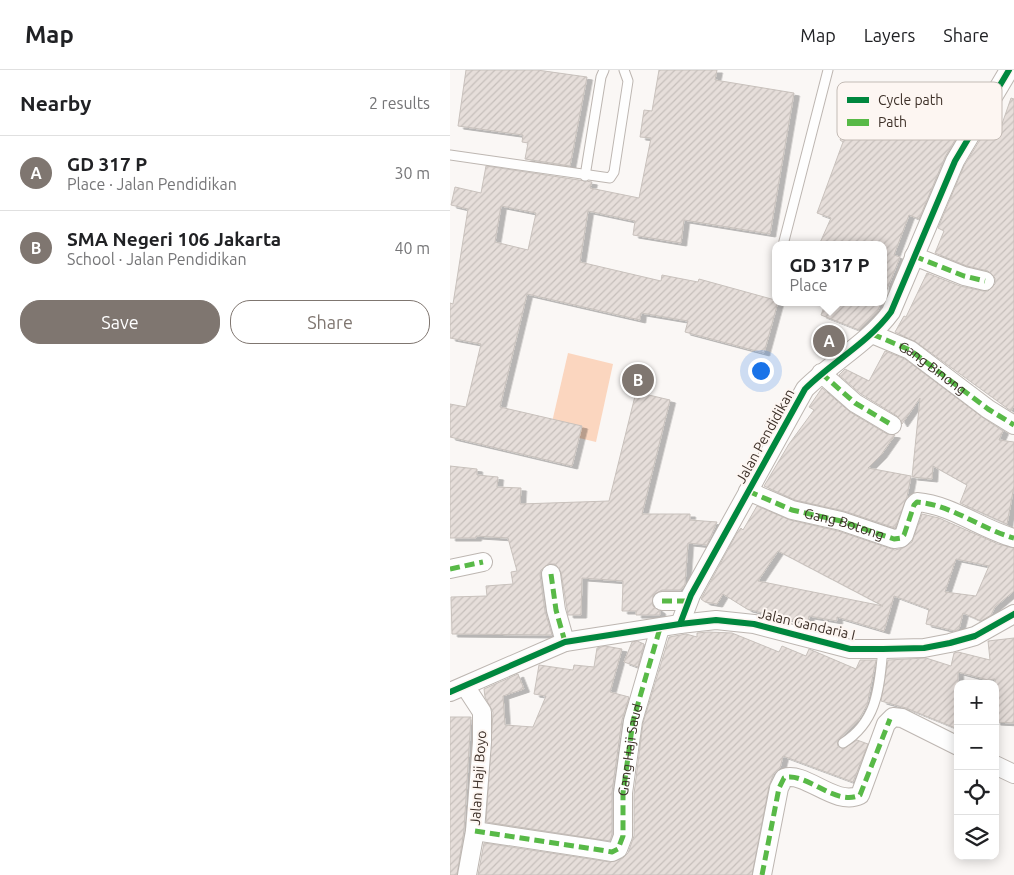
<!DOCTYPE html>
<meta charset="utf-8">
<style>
:root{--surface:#fff;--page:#f6f6f6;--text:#202124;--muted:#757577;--line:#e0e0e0;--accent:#7f7670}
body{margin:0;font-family:Ubuntu,sans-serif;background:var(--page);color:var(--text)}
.controls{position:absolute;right:15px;bottom:15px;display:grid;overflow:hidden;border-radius:10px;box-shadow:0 2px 12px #0003}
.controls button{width:45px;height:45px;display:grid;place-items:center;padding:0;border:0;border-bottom:1px solid var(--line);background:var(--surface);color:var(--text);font:25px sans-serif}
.you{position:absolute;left:310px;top:300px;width:18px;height:18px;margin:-12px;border:4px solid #fff;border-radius:50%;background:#1a73e8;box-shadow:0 0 0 8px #1a73e833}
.badge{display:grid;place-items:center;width:32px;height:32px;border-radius:50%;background:var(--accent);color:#fff;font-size:16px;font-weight:700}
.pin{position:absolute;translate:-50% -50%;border:2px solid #fff;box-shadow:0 1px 5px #0006}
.popup{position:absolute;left:322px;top:171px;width:115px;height:65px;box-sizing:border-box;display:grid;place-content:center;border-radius:10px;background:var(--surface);filter:drop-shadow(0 1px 4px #0005);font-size:16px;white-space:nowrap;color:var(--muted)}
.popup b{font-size:19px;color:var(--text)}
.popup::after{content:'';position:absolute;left:50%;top:100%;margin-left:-10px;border:10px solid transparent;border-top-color:var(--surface)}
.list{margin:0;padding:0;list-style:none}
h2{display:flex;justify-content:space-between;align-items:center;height:65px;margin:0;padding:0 20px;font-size:21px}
h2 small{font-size:16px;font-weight:400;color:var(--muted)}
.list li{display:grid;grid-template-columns:32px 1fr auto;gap:15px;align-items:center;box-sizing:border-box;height:75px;padding:0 20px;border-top:1px solid var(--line)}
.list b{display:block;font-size:19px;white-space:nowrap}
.list p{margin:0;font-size:16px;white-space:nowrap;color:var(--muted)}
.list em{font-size:16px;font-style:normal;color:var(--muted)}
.actions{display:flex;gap:10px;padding:15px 20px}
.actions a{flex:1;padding:11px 0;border:1px solid var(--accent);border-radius:20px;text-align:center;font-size:18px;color:var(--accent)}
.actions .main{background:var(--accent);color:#fff}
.icon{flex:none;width:28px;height:28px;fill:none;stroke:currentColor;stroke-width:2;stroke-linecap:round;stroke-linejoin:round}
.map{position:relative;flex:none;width:564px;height:805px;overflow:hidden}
header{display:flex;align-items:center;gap:30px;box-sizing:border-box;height:70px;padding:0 25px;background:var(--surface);border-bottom:1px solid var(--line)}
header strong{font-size:24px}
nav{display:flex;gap:28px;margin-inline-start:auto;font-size:18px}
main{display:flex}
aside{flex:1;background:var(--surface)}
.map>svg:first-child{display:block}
.garden{fill:#fbd6bf}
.building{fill:url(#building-hatch);stroke:#c8c1bc;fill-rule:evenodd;filter:url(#shadow)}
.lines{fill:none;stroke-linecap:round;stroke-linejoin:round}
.service-casing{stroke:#bdb6b1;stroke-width:11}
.minor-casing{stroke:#bdb6b1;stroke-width:20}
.service{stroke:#fefefe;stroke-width:9}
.minor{stroke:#fefefe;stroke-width:18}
.quiet{stroke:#58b947;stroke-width:5;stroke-dasharray:10 5;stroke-linecap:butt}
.cycleway-casing{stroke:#fdf6f2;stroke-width:9}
.cycleway{stroke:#00873e;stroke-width:6}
.labels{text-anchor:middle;stroke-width:4;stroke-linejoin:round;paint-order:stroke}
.street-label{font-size:14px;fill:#3d3028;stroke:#fdf6f2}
.key{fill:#fdf6f2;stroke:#c3bbb5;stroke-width:1}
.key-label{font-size:14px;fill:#3d3028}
</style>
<header>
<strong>Map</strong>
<nav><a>Map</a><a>Layers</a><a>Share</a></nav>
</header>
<main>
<aside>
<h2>Nearby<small>2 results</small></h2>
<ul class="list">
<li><span class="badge">A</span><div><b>GD 317 P</b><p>Place · Jalan Pendidikan</p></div><em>30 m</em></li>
<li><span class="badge">B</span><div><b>SMA Negeri 106 Jakarta</b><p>School · Jalan Pendidikan</p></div><em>40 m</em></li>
</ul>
<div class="actions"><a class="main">Save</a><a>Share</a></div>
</aside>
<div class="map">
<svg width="564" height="805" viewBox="0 0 564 805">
<defs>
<pattern id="building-hatch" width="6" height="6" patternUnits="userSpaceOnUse" patternTransform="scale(1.25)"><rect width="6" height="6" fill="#e6deda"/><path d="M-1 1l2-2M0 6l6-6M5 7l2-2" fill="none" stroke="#c6bfbb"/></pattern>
<filter id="shadow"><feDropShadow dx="5.5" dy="3" stdDeviation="0" flood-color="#0004"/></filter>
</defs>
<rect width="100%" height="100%" fill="#faf7f5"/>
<path class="garden" d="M118 283 163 294 146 372 100 361Z"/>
<g class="building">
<path d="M16 0H87L137 7 120 96 75 89 78 73 72 72 73 65 8 56Z"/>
<path d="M209 0H267L265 10 344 23 320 164 234 150 231 173 183 165 185 151 138 141 130 192 211 211 212 205 248 212 249 209 325 230V232H328L314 283 235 262 238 251 191 243 190 250 77 224 50 337 132 356 122 396 0 367V334L16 337 31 274 0 268V233L3 234 18 139 1 135 5 117 31 123 36 96 142 112 140 118 189 128 201 68 190 67 194 40 202 41ZM51 136 86 143 78 180 45 172Z"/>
<path d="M438 24 492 48 501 29 524 38 495 87 469 149 459 145 444 185 450 187 434 227 433 175H369L381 148 367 143 393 72 390 70 399 49 423 59Z"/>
<path d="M561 28 564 29V335L561 341 466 272 445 262 454 246 456 247 477 203 510 216 533 221H538L545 214V208L538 201 517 196 485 183 494 161 488 158 514 96 542 50 552 54Z"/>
<path d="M376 232H431L428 241 409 260 371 245Z"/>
<path d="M435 281 455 289 532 347 553 361 549 370 564 372V416L557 454 510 433 517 415 483 396 482 409 462 407 470 328 452 354 447 346 411 324 389 305 395 299 419 311Z"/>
<path d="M372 318 400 342 437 364 445 365 431 385 418 398 461 406 457 427 445 458 394 441 345 430 314 416 339 374 364 340 359 337Z"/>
<path d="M186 322 220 330 192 444H240V450L267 452 257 475 238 473 235 514 231 520H212L203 525V536L210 541V545H186V541H172L173 511 132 508 131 545H118L111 502 105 494H99L91 500 90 505 95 541 102 565 2 564 1 527 37 526 36 516 63 514 61 502 67 501 58 468 26 466V468H0V396L27 399V405L48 407 47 417 71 418 70 434 159 431Z"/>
<path d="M307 436 340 450 388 461 445 480 453 478 462 472 472 444 489 448 548 474 564 478V521L545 537 541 545 531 551 513 543 509 559 505 561 476 554 479 539 444 526 434 561 387 547V551L359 546 358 553 324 546 297 539 273 524 267 534 255 532 251 529 287 463 291 458 293 460ZM328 481 433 536 308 511ZM506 489 539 496 526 526 495 522Z"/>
<path d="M258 562 282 563 329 582 332 576 356 586 359 579 406 599 410 590H426L417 635 408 651 387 671 388 676 393 679 407 670 418 674 403 712 333 686 330 698 324 703 319 716 302 805H28L34 773 160 792 173 788 178 783 184 766V724L193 653 219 567 236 564 247 567V563Z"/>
<path d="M564 568V653L545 652V609L538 610 508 602V659L456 638 431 631 438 590 476 588 501 596 504 583 508 582 540 590 538 571Z"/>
<path d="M187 571 194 574 188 597 174 592 182 572Z"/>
<path d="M155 576 172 579 160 622 179 627 172 650 162 722V764L160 771 36 752 43 642 35 627 34 619 68 604 74 619 53 626 55 655 83 657 96 626 84 624 89 595 123 600 124 595 144 597 147 578Z"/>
<path d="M0 647H21L14 760 7 805H0Z"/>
</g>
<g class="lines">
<g class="service-casing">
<g id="service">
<path d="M0 85 160 108 164 102 178 11 174 0"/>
<path d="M135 106 151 7 154 0"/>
<path d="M333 175 378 0"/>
<path d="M393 673C428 651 429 617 433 579"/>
</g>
</g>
<g class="minor-casing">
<g id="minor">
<path d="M464 186 514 206 535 211"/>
<path d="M422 264 460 280 538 339 564 355"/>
<path d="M371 303 405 333 442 355"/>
<path id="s1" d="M298 421 342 440 391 451 444 469 451 468 454 465 464 435 467 432C502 435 531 459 564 468"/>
<path d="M0 499 33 492"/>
<path d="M101 504 106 540 115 572"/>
<path d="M212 531H238"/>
<path d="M230 554 241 525 355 319C382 292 418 273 441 242L505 91 559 0"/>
<path d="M15 616 32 642V672L25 761 17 805"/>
<path d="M0 622 115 572 230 554 266 550 304 554 400 579H433L474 578 500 573 525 566 564 544"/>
<path d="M545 695 564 704"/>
<path d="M25 761 144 779 162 782 168 779 173 766V723L183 651 210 558"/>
<path d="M312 805 329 718 334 708C356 701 385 737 410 725L436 654 443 647 452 648 508 676"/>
</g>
</g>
<use href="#service" class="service"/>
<use href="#minor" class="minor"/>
<g class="quiet">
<path d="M464 186 514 206 535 211"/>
<path id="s2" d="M422 264 460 280 538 339 564 355"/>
<path d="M371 303 405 333 442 355"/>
<path d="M298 421 342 440 391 451 444 469 451 468 454 465 464 435 467 432C502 435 531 459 564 468"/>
<path d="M0 499 33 492"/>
<path d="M101 504 106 540 115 572"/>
<path d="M212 531H238"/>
<path id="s3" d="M25 761 144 779 162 782 168 779 173 766V723L183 651 210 558"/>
<path d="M312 805 329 718 334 708C356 701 385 737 410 725L440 649"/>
</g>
<g class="cycleway-casing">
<g id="cycleway">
<path d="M230 554 241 525 355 319C382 292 418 273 441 242L505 91 559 0"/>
<path d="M0 622 115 572 230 554 266 550 304 554 400 579H433L474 578 500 573 525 566 564 544"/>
</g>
</g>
<use href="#cycleway" class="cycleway"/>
</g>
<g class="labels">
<g class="street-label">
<text dy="5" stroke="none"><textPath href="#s2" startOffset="70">Gang Binong</textPath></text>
<text transform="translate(315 366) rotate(-61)" y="5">Jalan Pendidikan</text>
<text dy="5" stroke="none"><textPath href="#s1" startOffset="102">Gang Botong</textPath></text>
<text transform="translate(357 554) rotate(13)" y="5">Jalan Gandaria I</text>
<text dy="5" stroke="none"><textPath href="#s3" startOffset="246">Gang Haji Saud</textPath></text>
<text transform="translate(28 708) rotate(-86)" y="5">Jalan Haji Boyo</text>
</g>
</g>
<rect x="387" y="12" width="165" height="58" rx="8" class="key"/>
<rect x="397" y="27" width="22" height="6" fill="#00873e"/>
<rect x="397" y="49" width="22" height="7" fill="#58b947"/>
<g class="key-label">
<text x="428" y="35">Cycle path</text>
<text x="428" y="57">Path</text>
</g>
</svg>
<div class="controls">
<button>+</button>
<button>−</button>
<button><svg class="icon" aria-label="locate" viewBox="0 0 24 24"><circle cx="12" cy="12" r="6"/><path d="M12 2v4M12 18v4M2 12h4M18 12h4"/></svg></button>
<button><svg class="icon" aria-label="layers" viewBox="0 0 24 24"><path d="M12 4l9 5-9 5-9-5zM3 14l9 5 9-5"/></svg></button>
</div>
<div class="you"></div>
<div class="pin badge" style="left:379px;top:271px">A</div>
<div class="popup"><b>GD 317 P</b>Place</div>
<div class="pin badge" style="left:188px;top:310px">B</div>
</div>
</main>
